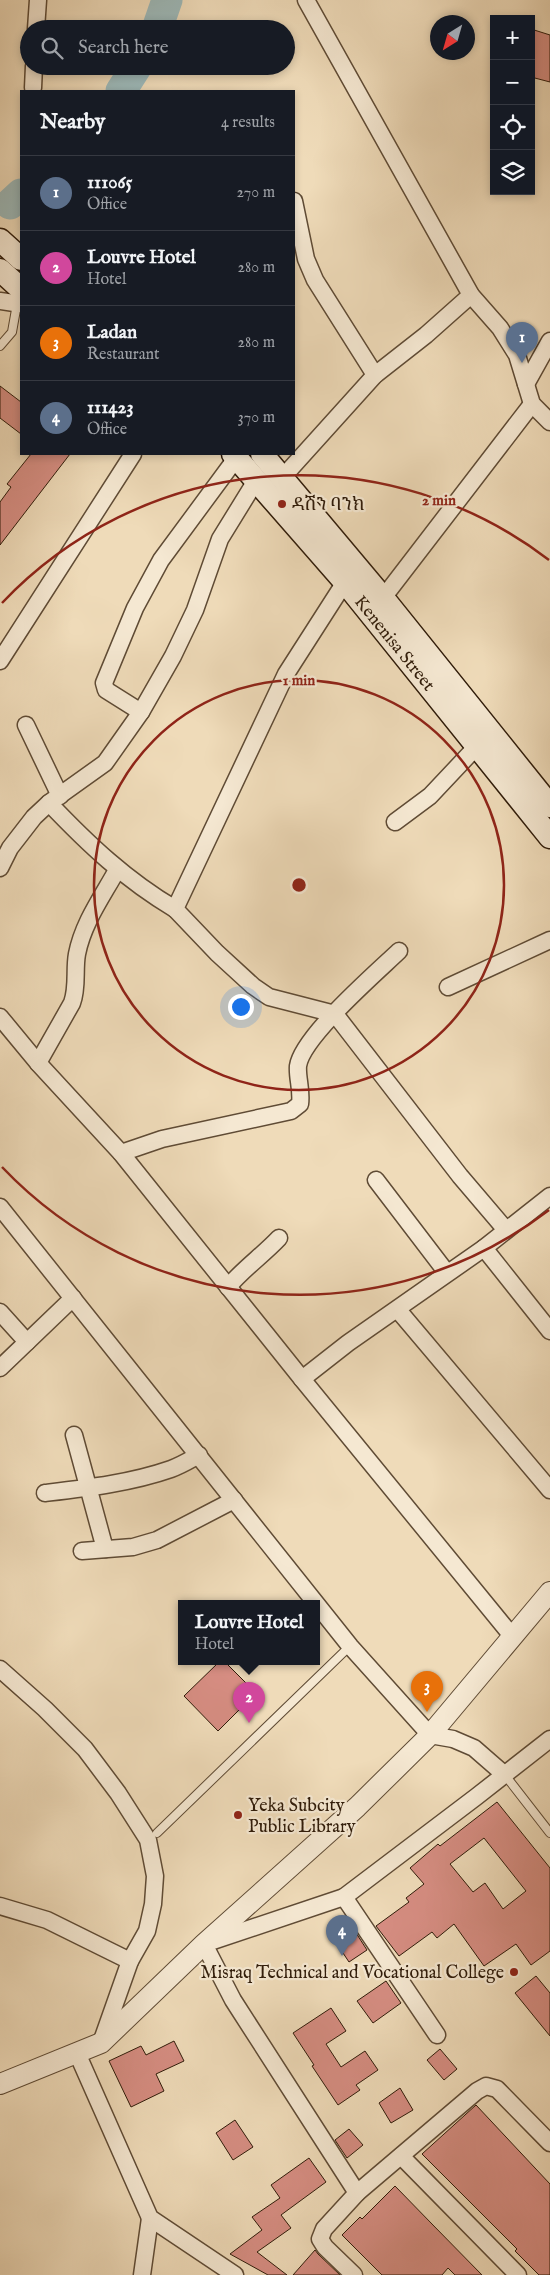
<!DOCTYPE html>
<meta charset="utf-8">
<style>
:root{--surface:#171b24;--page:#20242c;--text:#f1f3f6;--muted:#9ea1a6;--line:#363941;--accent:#c59692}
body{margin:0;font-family:"IM FELL English","Noto Serif Ethiopic",serif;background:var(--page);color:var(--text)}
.controls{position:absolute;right:15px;top:15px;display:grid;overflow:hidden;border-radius:0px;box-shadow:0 2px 8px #0003}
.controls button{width:45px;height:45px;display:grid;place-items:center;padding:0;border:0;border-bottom:1px solid var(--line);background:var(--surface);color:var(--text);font:25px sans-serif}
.compass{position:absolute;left:430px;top:15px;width:45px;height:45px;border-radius:50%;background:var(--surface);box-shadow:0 2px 8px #0003;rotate:217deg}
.you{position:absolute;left:240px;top:1006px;width:18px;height:18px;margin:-12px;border:4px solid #fff;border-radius:50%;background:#1a73e8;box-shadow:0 0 0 8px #1a73e833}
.badge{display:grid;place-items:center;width:32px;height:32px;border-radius:50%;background:var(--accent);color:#fff;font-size:16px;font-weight:700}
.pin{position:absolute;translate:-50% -41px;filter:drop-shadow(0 1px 2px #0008)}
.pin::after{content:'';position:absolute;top:26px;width:18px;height:15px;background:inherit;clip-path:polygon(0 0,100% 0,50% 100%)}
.popup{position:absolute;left:178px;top:1600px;width:142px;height:65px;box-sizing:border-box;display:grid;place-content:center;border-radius:0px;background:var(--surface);filter:drop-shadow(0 1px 4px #0005);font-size:16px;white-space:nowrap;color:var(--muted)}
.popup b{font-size:19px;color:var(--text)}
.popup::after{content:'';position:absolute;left:50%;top:100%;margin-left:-10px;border:10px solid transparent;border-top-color:var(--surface)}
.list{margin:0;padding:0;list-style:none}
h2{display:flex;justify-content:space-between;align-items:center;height:65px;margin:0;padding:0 20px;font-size:21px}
h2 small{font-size:16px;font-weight:400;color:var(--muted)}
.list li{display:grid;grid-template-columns:32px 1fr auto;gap:15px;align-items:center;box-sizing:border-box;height:75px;padding:0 20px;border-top:1px solid var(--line)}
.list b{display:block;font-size:19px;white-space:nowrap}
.list p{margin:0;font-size:16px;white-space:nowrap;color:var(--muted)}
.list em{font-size:16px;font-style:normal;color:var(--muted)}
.icon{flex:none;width:28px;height:28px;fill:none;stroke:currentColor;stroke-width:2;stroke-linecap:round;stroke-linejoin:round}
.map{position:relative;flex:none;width:550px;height:2275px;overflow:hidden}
.search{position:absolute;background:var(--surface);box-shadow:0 2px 8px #0003;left:20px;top:20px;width:275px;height:55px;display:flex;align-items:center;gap:12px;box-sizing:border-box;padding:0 18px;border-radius:28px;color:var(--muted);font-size:19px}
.panel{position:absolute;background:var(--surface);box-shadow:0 2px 8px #0003;left:20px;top:90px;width:275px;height:365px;border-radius:0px}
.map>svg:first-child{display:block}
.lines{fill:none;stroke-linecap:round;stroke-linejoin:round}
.river{stroke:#9db9b9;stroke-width:31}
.building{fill:#d68d82;stroke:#2f1b09;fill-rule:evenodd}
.service-casing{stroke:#5f4b35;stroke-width:10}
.minor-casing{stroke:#5f4b35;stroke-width:19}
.tertiary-casing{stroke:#5f4b35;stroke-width:22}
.secondary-casing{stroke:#2f1b09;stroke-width:25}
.service{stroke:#f5e8d2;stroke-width:8}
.minor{stroke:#f5e8d2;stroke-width:16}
.tertiary{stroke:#f5e8d2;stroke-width:20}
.secondary{stroke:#f5e8d2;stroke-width:22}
.ring{fill:none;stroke:#8f2418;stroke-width:2.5}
.poi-dot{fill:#8f2418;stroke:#f5e8d2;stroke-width:2}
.labels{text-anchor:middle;stroke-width:4.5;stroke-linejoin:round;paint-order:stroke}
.poi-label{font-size:18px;fill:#2f1b09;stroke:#f5e8d2;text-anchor:start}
.street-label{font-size:18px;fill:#2f1b09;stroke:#f5e8d2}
.centre{fill:#8f2418;stroke:#f5e8d2;stroke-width:2.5}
.ring-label{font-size:15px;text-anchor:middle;font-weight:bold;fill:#8f2418;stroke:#f5e8d2;stroke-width:4.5;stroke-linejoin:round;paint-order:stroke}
</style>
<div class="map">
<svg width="550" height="2275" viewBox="0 0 550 2275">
<rect width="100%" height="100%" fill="#efdbb9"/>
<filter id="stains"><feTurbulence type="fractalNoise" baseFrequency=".004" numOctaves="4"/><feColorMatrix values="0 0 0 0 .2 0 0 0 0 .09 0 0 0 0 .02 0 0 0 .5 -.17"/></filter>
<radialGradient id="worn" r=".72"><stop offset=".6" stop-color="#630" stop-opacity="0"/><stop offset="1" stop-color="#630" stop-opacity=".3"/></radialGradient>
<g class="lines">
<g class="river">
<path d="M157 29 167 0"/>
<path d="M121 91 137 66"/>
<path d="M10 204 21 194"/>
</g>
</g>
<g class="building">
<path d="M531 29 550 35V82L531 77Z"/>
<path d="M0 386 21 402V434L0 418Z"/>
<path d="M31 454H70L0 545V502L11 487 7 484Z"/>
<path d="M219 1662H225L256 1693 218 1731 184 1696Z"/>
<path d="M497 1802 550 1868V1951L531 1965 516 1944 484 1966 454 1924 437 1938 432 1932 399 1956 376 1926 409 1902 406 1898 424 1884 410 1868 438 1844 440 1846ZM484 1838 526 1891 503 1909 485 1883 473 1892 450 1864Z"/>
<path d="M349 1922 367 1950 349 1962 331 1935Z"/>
<path d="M536 1976 550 1993V2036L515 1993Z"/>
<path d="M386 1981 401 2003 373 2023 357 2001Z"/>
<path d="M331 2008 346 2031 326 2044 341 2067 365 2051 378 2070 356 2085 360 2090 338 2105 312 2066 314 2065 293 2033Z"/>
<path d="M174 2041 184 2061 156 2074 164 2091 131 2107 109 2061 141 2046 146 2055Z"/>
<path d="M440 2049 457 2069 444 2080 427 2060Z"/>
<path d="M400 2088 413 2110 391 2123 379 2103Z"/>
<path d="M476 2105 550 2184V2275H539L515 2251 517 2249 422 2154Z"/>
<path d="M235 2120 253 2147 233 2160 216 2133Z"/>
<path d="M349 2129 363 2145 347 2158 335 2140Z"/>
<path d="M309 2158 326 2182 281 2215 291 2228 257 2252 287 2275H268L230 2254 262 2230 252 2217 280 2198 271 2185Z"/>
<path d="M395 2186 432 2224 482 2275H455L448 2268 442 2275H382L342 2235 360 2217 362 2219Z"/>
<path d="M315 2250 318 2254 340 2275H293Z"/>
</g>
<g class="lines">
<g class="service-casing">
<g id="service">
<path d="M0 346 12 332 17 304"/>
<path d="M505 1775 550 1833"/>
<path d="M157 1833 350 1646"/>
</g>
</g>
<g class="minor-casing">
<g id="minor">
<path d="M306 0 471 295 500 328 517 355 532 404 550 422"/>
<path d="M36 29 38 0"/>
<path d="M33 88 34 66"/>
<path d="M294 201 306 259 315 280 375 375"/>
<path d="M0 301 21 304"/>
<path d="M526 384 550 341"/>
<path d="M283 477 375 375 426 335 471 295"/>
<path d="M345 582 286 674 175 909 217 953 253 986 269 997 335 1014 460 1176 506 1230"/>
<path d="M383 598 532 404"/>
<path d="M0 661 133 454"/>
<path d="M141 712 106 690 104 683 135 608 161 560 237 457"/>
<path d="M26 725 60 796"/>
<path d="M49 803C88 844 126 880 175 909"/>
<path d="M395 822 430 796 478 745"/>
<path d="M0 868 10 848 34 817 49 803 105 763 141 712 173 656 195 610 220 539 257 479"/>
<path d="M448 987 550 940"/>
<path d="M0 1017 38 1063 121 1153 302 1379 512 1636"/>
<path d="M38 1063 72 1003C78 987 74 970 77 954 83 923 102 897 117 870"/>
<path d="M121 1153 162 1139 291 1111 300 1104C302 1090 297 1078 298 1066 302 1037 376 973 399 951"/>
<path d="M376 1180 447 1273"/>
<path d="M0 1207 350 1646 430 1735 453 1739 474 1748 505 1775"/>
<path d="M484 1248 550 1331"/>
<path d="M228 1287C243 1269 263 1255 279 1238"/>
<path d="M398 1310 550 1490"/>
<path d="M0 1312 27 1342"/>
<path d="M0 1368 73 1298"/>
<path d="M302 1379 348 1343 484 1248 550 1196"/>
<path d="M74 1435 105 1549"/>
<path d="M45 1493C87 1488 131 1483 171 1469 180 1466 190 1460 199 1455"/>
<path d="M82 1551 133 1547 157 1540 234 1500"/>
<path d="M0 1669 45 1709 85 1749 118 1793 148 1840 155 1876 153 1904 147 1931 130 1961"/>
<path d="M344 1897 437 2035"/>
<path d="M0 1906 47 1920 130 1961 101 2043"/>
<path d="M77 2053 150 2218 235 2275"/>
<path d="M401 2156 518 2275"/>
<path d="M357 2193 477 2091 486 2086 497 2089 550 2143"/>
<path d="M142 2275 150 2218"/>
<path d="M354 2275 325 2247 320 2239 324 2229 357 2193 233 2000 204 1944 344 1897 476 1797 550 1739"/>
</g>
</g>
<g class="tertiary-casing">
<path id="tertiary" d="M0 2084 101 2043 204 1944 357 1807 430 1735 550 1592"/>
</g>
<g class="secondary-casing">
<g id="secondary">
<path d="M0 240 21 259"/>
<path d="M0 270 21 289"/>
<path d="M233 454 345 582 550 837"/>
<path d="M262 454 383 598 550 806"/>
</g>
</g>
<use href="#service" class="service"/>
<use href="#minor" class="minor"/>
<use href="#tertiary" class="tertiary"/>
<use href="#secondary" class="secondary"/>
</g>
<g class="ring">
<circle cx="299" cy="885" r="205"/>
<path d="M549 1210A410 410 0 0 1 2 1167M2 603A410 410 0 0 1 549 560"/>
</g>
<g class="poi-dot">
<circle cx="282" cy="504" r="5"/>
<circle cx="238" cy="1815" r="5"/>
<circle cx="514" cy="1972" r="5"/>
</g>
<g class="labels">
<g class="poi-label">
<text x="292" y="510">ዳሽን ባንክ</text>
<text x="248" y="1811">Yeka Subcity<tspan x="248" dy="21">Public Library</tspan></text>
<text x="504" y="1978" text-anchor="end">Misraq Technical and Vocational College</text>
</g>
<g class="street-label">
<text transform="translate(395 643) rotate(51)" y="6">Kenenisa Street</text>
</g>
</g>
<circle cx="299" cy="885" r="8" class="centre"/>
<g class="ring-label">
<text x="439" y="505">2 min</text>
<text x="299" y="685">1 min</text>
</g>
<rect width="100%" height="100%" filter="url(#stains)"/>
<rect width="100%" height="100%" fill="url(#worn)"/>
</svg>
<div class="controls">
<button>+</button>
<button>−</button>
<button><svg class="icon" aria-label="locate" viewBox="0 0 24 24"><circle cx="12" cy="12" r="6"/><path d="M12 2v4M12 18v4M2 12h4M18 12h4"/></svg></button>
<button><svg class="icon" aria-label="layers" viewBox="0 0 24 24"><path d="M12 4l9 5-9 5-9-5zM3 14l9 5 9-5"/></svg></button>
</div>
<svg class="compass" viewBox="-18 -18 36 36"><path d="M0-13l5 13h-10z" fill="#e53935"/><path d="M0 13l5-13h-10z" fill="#9ea1a6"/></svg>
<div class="you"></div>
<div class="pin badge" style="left:522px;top:363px;background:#5c6f8a">1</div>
<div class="pin badge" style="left:249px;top:1723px;background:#d1479c">2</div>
<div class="popup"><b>Louvre Hotel</b>Hotel</div>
<div class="pin badge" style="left:427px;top:1712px;background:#e8710a">3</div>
<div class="pin badge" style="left:342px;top:1956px;background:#5c6f8a">4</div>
<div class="search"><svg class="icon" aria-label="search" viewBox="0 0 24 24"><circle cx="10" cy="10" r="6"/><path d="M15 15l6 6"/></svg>Search here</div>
<section class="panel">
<h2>Nearby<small>4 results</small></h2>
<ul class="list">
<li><span class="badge" style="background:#5c6f8a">1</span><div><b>111065</b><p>Office</p></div><em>270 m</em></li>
<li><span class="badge" style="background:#d1479c">2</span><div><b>Louvre Hotel</b><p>Hotel</p></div><em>280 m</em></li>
<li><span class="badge" style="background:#e8710a">3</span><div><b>Ladan</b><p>Restaurant</p></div><em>280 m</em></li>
<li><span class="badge" style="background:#5c6f8a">4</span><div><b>111423</b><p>Office</p></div><em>370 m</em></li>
</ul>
</section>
</div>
